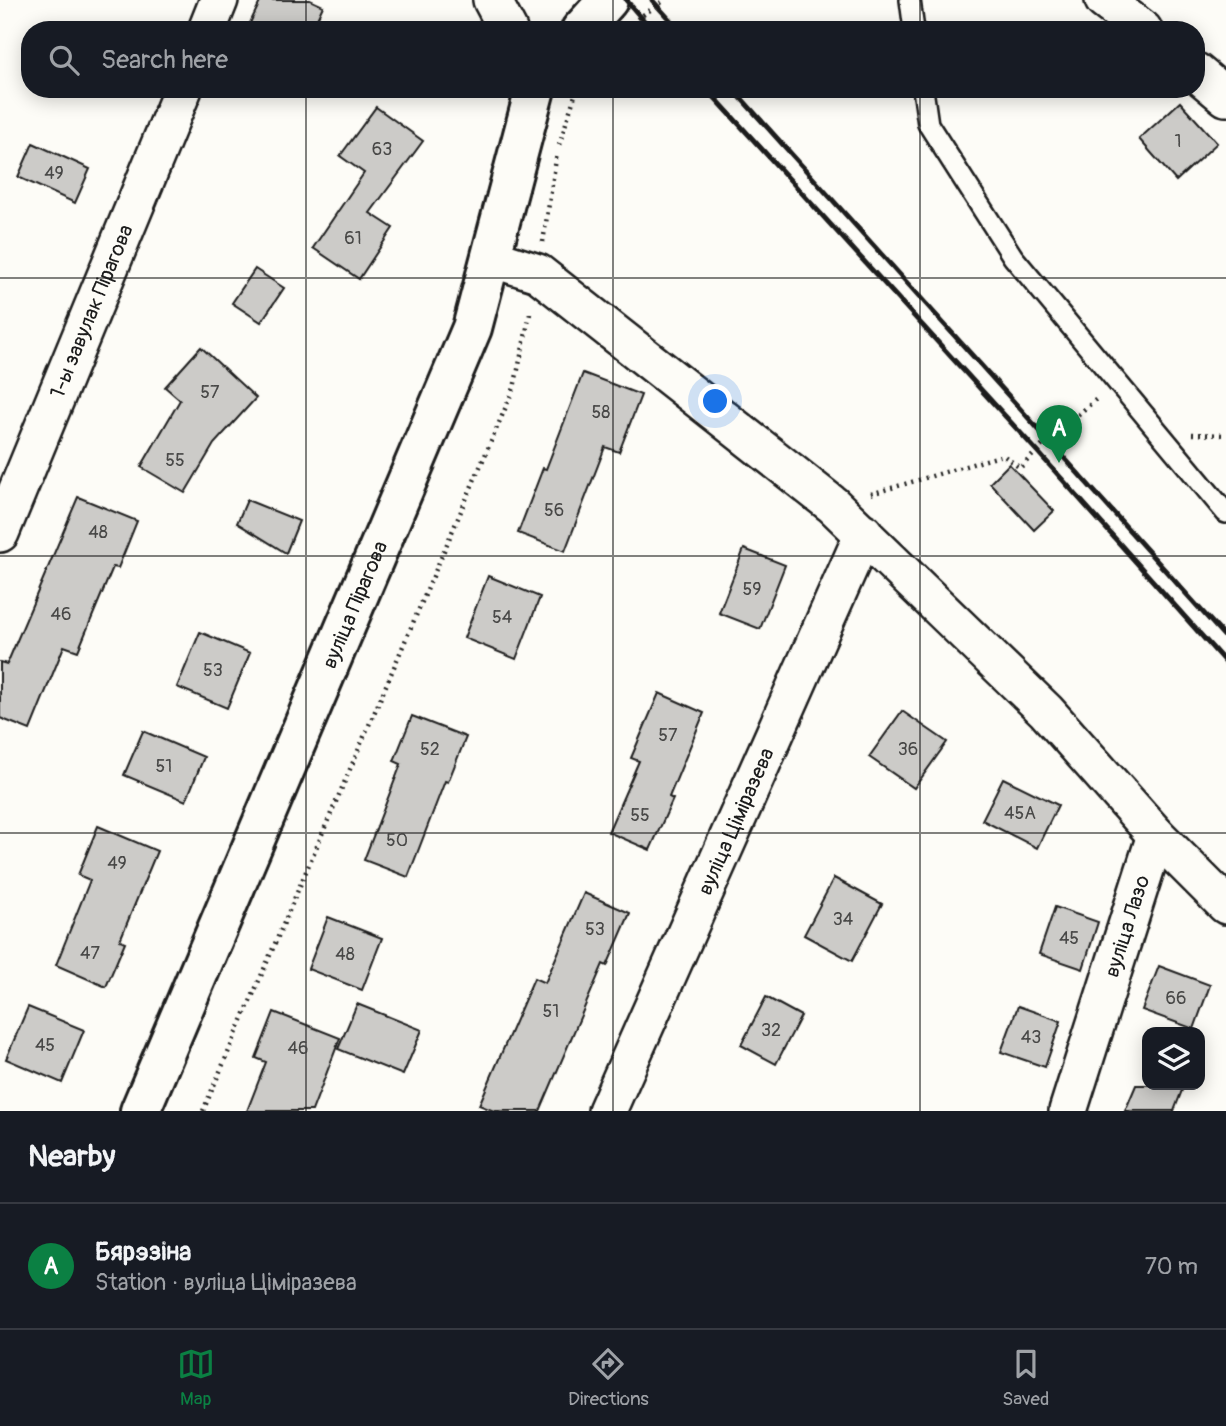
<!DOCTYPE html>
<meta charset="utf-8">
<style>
:root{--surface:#171b24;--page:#242831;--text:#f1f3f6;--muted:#9ea1a6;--line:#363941;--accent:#0b8043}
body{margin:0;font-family:Pangolin,sans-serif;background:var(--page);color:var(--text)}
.controls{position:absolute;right:21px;bottom:21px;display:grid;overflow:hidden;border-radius:14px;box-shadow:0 4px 18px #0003}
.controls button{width:63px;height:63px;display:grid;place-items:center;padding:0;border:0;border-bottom:2px solid var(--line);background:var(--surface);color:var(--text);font:35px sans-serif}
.you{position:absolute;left:716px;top:402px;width:24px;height:24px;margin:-18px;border:5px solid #fff;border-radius:50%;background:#1a73e8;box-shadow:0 0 0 10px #1a73e833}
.badge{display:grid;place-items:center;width:46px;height:46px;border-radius:50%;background:var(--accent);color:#fff;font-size:23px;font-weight:700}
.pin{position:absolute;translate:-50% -58px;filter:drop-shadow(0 2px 4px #0008)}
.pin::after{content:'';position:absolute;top:37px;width:24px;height:21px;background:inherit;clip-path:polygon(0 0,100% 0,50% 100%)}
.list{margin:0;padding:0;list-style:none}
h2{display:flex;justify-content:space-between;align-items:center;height:91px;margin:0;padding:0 28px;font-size:30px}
h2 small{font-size:23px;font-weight:400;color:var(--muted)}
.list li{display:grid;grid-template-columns:46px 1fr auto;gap:21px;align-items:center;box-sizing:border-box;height:126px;padding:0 28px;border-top:2px solid var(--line)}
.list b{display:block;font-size:26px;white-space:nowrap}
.list p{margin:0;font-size:23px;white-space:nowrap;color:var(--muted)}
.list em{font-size:23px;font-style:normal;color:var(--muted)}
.icon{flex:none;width:38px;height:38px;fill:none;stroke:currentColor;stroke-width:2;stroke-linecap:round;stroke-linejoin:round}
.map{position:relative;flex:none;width:1226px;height:1111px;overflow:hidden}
.search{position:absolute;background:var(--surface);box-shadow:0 4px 18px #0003;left:21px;right:21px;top:21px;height:77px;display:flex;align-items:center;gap:18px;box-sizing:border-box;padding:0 24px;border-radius:28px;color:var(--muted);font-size:26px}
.sheet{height:217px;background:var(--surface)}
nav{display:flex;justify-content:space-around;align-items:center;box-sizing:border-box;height:98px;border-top:2px solid var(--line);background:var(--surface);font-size:19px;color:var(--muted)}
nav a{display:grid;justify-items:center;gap:4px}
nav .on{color:var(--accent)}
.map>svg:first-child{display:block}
.building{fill:#cccbc8;stroke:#1c1c1c;stroke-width:2}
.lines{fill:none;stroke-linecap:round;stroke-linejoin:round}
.service-casing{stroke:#1c1c1c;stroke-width:24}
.minor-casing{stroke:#1c1c1c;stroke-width:42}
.secondary-casing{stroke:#1c1c1c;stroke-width:44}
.path{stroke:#1c1c1c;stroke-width:4.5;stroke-dasharray:2 5;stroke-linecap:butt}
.service{stroke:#fdfcf7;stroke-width:19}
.minor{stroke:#fdfcf7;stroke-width:37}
.secondary{stroke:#fdfcf7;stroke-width:38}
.rail{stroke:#1c1c1c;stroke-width:5}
.grid{fill:none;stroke:#1c1c1c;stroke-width:2;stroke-opacity:0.55}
.labels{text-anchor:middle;stroke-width:7;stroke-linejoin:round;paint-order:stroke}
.number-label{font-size:18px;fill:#484847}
.street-label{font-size:21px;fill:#1c1c1c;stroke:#fdfcf7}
</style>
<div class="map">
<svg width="1226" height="1111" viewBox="0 0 1226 1111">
<rect width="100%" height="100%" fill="#fdfcf7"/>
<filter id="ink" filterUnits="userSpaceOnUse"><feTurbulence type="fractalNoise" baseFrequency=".0143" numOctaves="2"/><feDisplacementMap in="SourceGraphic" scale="14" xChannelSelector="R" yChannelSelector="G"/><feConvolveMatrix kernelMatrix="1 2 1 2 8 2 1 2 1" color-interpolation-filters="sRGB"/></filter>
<g filter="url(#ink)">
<g class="building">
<path d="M261 0H310L323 6 312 30H265L250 23Z"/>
<path d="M1180 102 1217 143 1176 181 1139 139Z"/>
<path d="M376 107 423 141 370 213 393 228 359 279 313 248 364 173 340 156Z"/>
<path d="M33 143 90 169 75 203 18 177Z"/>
<path d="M255 269 284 288 261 322 232 303Z"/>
<path d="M201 347 256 398 214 444 185 493 141 467 180 400 165 387Z"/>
<path d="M583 373 641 395 619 452 605 447 565 551 518 533 543 468 546 469Z"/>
<path d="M1009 464 1054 511 1034 530 990 483Z"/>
<path d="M78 497 137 521 118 568 113 567 78 651 64 646 30 730 0 718V662L7 664Z"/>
<path d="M247 500 299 521 286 553 237 523Z"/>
<path d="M744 549 785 565 760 629 719 613Z"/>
<path d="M488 576 540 597 516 659 464 638Z"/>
<path d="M200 632 250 653 227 708 177 687Z"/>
<path d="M659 693 704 713 669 797 673 799 650 850 608 832 639 761 631 758Z"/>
<path d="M902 711 947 742 914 788 869 757Z"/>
<path d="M412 716 466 737 448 782 445 781 408 877 364 860 401 764 394 761Z"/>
<path d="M143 731 204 757 186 801 124 775Z"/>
<path d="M1003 778 1058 805 1037 848 982 820Z"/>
<path d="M98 826 157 851 120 940 125 942 106 987 56 965 90 880 78 875Z"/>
<path d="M834 878 882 904 852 961 804 935Z"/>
<path d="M584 893 630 913 607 966 603 964 540 1111H494L479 1105 534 978 545 983Z"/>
<path d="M1055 907 1098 922 1083 969 1039 954Z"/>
<path d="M328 917 382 938 362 990 308 969Z"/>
<path d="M1159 966 1210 985 1194 1029 1142 1010Z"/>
<path d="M766 997 801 1016 776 1064 741 1045Z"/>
<path d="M357 1004 422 1030 403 1075 338 1049Z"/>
<path d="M1018 1006 1061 1021 1045 1067 1001 1052Z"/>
<path d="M28 1007 84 1030 62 1083 6 1059Z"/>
<path d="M274 1012 340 1038 312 1111H247L266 1062 256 1058Z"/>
<path d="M1136 1085H1184L1174 1111H1125Z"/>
</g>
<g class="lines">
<g class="service-casing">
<g id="service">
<path d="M910 0 914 30"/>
<path d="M923 89 928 124 1013 257 1226 513"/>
</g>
</g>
<g class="minor-casing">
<g id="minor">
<path d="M492 0 508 30"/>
<path d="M1104 0 1143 30"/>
<path d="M207 30 219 0"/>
<path d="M1196 72 1226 97"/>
<path d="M491 258 538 273 833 505 1046 711 1156 835 1226 905"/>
<path id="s1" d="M0 533 183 89"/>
<path id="s2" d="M607 1111 864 533"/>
<path id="s3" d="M1068 1111 1156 835"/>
</g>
</g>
<g class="secondary-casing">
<g id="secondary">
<path d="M581 30 608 0"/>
<path id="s4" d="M140 1111 472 328 535 89"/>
</g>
</g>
<g class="path">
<path d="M637 19 665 0"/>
<path d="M559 145 577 89"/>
<path d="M543 242 557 153"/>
<path d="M1192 434 1226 435"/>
<path d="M871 494 1003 455 1020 468 1048 440 1099 397"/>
<path d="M203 1111 514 388 531 309"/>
</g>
<use href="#service" class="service"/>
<use href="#minor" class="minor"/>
<use href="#secondary" class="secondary"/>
<g class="rail">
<path d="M626 0 652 30"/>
<path d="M652 0 679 30"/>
<path d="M707 89 1037 451 1226 663"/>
<path d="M733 89 1226 638"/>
</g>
</g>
</g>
<path class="grid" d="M306 0V30M613 0V30M920 0V30M306 89V1111M613 89V1111M920 89V1111M0 278H1226M0 556H1226M0 833H1226"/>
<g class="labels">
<g class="number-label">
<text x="1178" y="147">1</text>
<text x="382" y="155">63</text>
<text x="54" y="179">49</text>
<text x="353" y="244">61</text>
<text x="210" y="398">57</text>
<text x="601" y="418">58</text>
<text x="175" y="466">55</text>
<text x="554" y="516">56</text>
<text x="98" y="538">48</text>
<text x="752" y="595">59</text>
<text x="61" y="620">46</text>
<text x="502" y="623">54</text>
<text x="213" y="676">53</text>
<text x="668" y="741">57</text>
<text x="430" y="755">52</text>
<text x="908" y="755">36</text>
<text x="164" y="772">51</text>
<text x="1020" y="819">45А</text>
<text x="640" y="821">55</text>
<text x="397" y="846">50</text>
<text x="117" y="869">49</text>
<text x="843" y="925">34</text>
<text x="595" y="935">53</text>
<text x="1069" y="944">45</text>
<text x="90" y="959">47</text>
<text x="345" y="960">48</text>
<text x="1176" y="1004">66</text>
<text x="551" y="1017">51</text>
<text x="771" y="1036">32</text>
<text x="1031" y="1043">43</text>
<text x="45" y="1051">45</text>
<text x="298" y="1054">46</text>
</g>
<g class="street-label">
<text dy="7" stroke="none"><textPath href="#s1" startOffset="240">1-ы завулак Пірагова</textPath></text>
<text dy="7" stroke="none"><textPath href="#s4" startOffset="550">вуліца Пірагова</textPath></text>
<text dy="7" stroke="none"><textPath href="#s2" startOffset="317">вуліца Ціміразева</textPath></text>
<text dy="7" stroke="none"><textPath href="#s3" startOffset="194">вуліца Лазо</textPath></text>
</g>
</g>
</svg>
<div class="controls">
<button><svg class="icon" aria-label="layers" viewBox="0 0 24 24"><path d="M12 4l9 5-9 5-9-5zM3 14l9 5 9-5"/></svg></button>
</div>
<div class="you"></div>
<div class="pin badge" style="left:1059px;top:463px">A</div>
<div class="search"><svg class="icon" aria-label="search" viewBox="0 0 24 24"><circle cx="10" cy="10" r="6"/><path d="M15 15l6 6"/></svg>Search here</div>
</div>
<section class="sheet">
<h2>Nearby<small></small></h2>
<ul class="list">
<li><span class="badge">A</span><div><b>Бярэзіна</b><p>Station · вуліца Ціміразева</p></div><em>70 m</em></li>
</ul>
</section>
<nav>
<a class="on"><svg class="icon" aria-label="map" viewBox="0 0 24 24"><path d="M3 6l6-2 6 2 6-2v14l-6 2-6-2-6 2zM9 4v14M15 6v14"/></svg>Map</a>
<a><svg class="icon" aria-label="directions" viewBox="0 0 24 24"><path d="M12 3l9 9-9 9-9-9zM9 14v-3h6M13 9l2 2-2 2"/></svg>Directions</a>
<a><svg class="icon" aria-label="saved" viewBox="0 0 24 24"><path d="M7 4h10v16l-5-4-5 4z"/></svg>Saved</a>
</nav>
